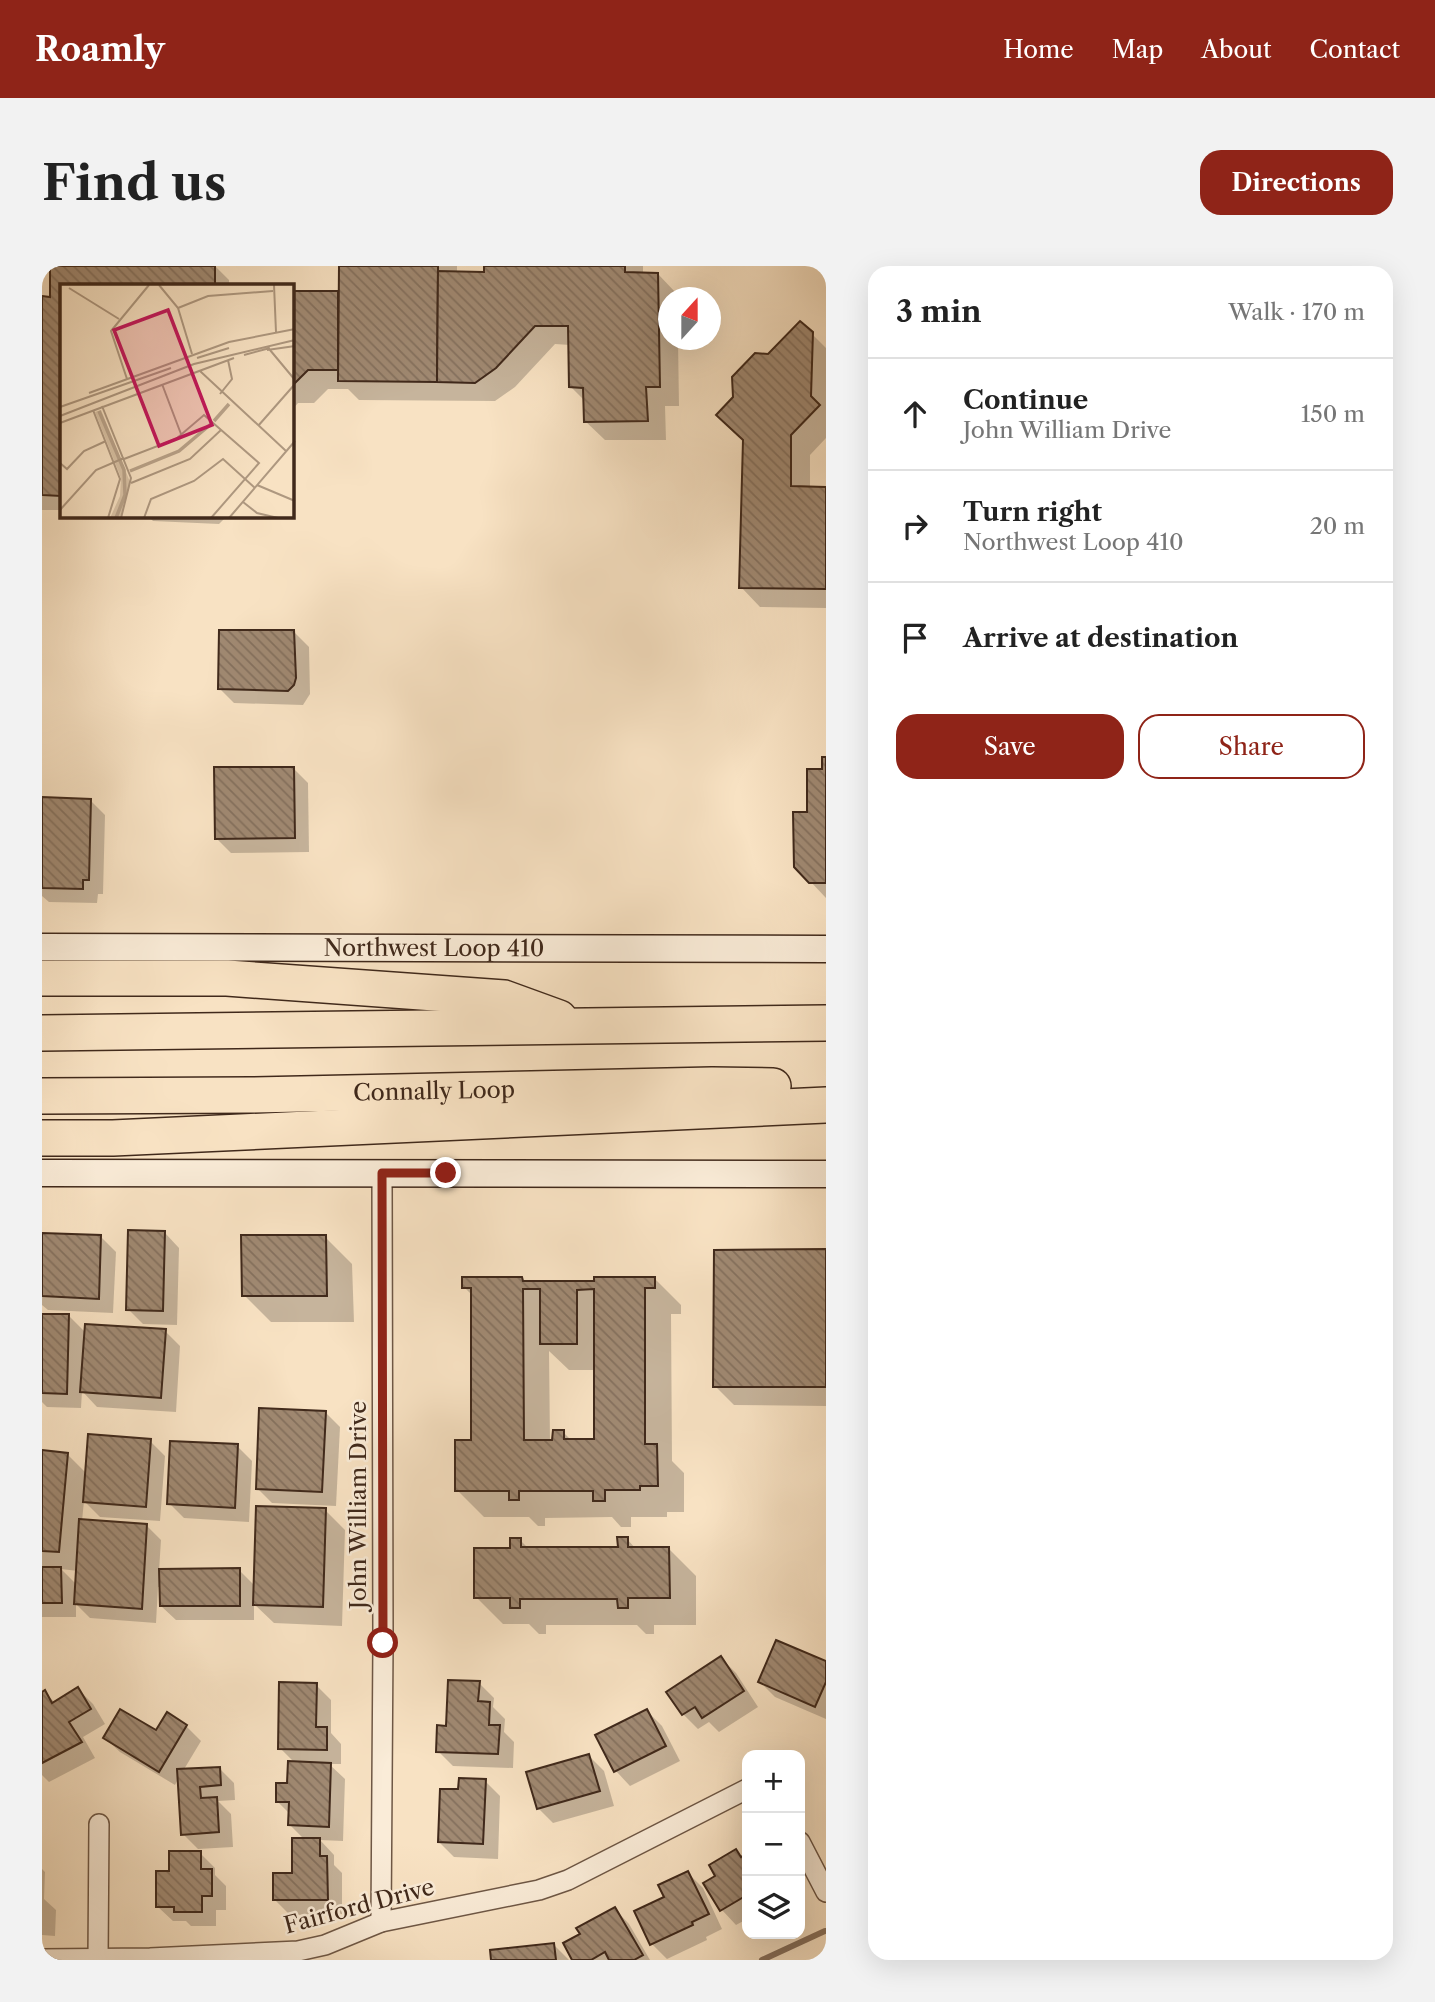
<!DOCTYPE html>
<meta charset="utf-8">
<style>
:root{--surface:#fff;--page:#f2f2f2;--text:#222;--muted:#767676;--line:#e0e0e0;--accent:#8f2418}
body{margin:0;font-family:"Libre Caslon Text",serif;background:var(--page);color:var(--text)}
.controls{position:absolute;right:21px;bottom:21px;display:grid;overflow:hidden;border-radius:14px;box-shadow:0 7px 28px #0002}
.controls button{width:63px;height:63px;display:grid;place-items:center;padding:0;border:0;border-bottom:2px solid var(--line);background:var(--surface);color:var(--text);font:35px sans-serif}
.compass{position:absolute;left:616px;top:21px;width:63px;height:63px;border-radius:50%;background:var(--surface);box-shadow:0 7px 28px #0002;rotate:21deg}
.stop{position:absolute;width:21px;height:21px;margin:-16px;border:5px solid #8f2418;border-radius:50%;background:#fff}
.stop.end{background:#8f2418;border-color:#fff;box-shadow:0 2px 7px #0008}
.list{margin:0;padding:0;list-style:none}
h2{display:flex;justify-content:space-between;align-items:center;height:91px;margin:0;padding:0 28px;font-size:30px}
h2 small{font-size:23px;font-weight:400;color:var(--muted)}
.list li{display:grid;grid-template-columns:46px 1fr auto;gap:21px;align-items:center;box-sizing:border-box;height:112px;padding:0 28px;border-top:2px solid var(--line)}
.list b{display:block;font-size:26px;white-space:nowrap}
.list p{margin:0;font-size:23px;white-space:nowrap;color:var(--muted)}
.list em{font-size:23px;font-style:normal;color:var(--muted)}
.actions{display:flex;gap:14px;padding:21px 28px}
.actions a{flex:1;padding:16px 0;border:2px solid var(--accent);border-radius:21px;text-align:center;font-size:24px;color:var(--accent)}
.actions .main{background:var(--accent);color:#fff}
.icon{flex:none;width:38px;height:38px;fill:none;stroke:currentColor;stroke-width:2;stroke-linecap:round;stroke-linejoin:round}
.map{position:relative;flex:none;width:784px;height:1694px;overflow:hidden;border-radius:21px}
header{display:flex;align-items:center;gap:42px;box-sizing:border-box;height:98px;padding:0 35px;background:var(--accent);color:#fff}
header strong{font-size:33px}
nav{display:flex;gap:38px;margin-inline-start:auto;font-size:24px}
.intro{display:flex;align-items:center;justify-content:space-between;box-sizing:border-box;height:168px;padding:0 42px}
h1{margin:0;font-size:49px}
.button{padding:18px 32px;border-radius:21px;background:var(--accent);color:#fff;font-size:24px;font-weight:700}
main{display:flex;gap:42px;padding:0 42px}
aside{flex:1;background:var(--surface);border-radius:21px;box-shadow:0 7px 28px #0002}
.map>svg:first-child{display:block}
.shadow{fill:#0003;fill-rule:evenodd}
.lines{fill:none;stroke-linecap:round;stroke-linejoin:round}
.stream{stroke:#89725e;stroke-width:6}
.building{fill:url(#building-back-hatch);stroke:#40291b;stroke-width:2;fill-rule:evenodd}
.street-casing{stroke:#6e5745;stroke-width:22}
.secondary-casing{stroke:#40291b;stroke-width:29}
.highway-casing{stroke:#40291b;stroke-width:38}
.street{stroke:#faecd8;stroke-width:19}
.secondary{stroke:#faecd8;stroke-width:26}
.highway{stroke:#f8e2c3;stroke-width:35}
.route{stroke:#8f2418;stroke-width:9}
.labels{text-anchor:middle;stroke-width:5;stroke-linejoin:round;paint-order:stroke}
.street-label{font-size:23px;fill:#40291b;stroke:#faecd8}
.inset-river{fill:none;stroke:#b9a38a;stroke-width:3.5}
.inset-road{fill:none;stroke:#ae9880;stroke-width:2}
.view{fill:#c2185b;fill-opacity:0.15;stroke:#c2185b;stroke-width:3.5}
.inset-edge{fill:none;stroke:#40291b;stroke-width:3.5}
</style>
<header>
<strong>Roamly</strong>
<nav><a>Home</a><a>Map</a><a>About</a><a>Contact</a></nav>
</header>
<div class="intro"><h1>Find us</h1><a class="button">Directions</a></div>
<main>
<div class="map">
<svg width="784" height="1694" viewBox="0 0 784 1694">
<defs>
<pattern id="building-back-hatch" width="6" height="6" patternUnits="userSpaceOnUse" patternTransform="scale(1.75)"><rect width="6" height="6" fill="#a08972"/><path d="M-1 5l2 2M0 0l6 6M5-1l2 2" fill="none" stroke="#84705d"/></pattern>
</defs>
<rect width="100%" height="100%" fill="#f8e2c3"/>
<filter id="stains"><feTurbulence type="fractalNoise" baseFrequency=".00286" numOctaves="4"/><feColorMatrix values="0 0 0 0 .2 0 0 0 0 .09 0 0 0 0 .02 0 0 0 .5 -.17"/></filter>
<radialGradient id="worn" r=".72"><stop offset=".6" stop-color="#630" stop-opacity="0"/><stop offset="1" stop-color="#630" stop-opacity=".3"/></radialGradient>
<g class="shadow">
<path d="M10 0H173L187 14V19H19V244H0V32L10 33Z"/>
<path d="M298 0H415V7H444V0H601V8H616L635 28V32H626V74H636L637 140H623L624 174H563L543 155V135L529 121 528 79 513 78 473 121 453 135 317 134 306 123H286L272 137H256L250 144V27H298Z"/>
<path d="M769 67 784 82V172L768 189V222L784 223V342L718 341 699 321 726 90Z"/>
<path d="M106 250H185L177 258 111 255Z"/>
<path d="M252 366 267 381 268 428 261 439 192 437 177 422Z"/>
<path d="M784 492V632L768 615 767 548Z"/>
<path d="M251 502 266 517 267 586 189 587 174 572Z"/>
<path d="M0 533 48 534 63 549 61 628H56L55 637 7 636 0 630Z"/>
<path d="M123 967 137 982 135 1059 101 1058 86 1043Z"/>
<path d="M0 968 59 971 74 986 71 1047 6 1044 0 1039Z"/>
<path d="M283 971 310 998 312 1056H229L202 1029Z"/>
<path d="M784 985V1140L692 1139 673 1120Z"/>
<path d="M612 1012 639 1039V1048H629L630 1195 642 1207V1246H625V1251H589V1261H579L570 1251 503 1252V1260H496L487 1251H442L415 1224 431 1176V1030L422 1021 480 1013 484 1017H554ZM507 1085 527 1104H554V1175H530L521 1166 512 1176H508Z"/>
<path d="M0 1049 27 1050 44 1067 123 1065 138 1080 134 1146 55 1141 40 1125 39 1142 5 1141 0 1136Z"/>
<path d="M283 1146 298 1161 294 1240 230 1237 215 1222Z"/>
<path d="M108 1175 123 1190 118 1255 58 1251 42 1235 40 1255 104 1259 119 1274 117 1305 197 1304 213 1320 283 1244 303 1264 300 1360 232 1357 212 1338V1354H134L119 1340V1321H116L114 1357 48 1352 34 1338V1351H0V1186L25 1188 45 1208ZM19 1303 36 1305 35 1319Z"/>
<path d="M195 1180 210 1195 207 1256 142 1252 127 1237Z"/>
<path d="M585 1273 594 1283H627L654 1310V1359H612V1368H604L595 1359H504V1368H497L487 1358H461L434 1331 478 1274 487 1283H577Z"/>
<path d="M679 1392 694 1407 716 1441 677 1466 667 1456 656 1463 641 1448Z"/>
<path d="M784 1397V1453L733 1431 718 1416Z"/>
<path d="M437 1417 452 1432 451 1441 463 1453 462 1466 472 1476 471 1502 411 1500 396 1485 405 1462Z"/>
<path d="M274 1419 289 1434V1467L299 1478V1498H287L303 1513 301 1575 278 1574 292 1589V1599L300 1607V1648L248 1649 233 1634 252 1608 263 1574 248 1559V1548L235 1535 247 1519 253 1497 238 1482Z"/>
<path d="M36 1423 51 1438 63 1458 41 1471 53 1492 7 1516 0 1509V1428L3 1426 13 1437Z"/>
<path d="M605 1445 620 1460 638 1495 588 1520 574 1505Z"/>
<path d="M144 1460 159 1475 141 1505 177 1502 192 1517 193 1534 176 1535 189 1548 191 1581 156 1583 141 1568 137 1511 133 1519 78 1486 63 1472 114 1467Z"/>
<path d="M547 1490 562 1505 572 1540 511 1557 496 1542Z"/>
<path d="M443 1515 458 1530 456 1593 412 1591 397 1576 418 1525Z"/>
<path d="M694 1586 700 1592 705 1589V1653L694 1659 680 1644 664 1617 676 1610Z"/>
<path d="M158 1587 173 1602V1609L184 1620V1644H174V1660H149L144 1655H131L116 1641 128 1607Z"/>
<path d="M0 1603 3 1606 2 1633 14 1644 13 1670 0 1669Z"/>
<path d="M646 1607 661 1622 680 1663 664 1671 665 1674 625 1693 610 1678 625 1632Z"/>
<path d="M573 1643 587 1658 608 1694H532L540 1669Z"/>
<path d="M512 1679 527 1694H451Z"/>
</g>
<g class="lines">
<path class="stream" d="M720 1694 783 1665"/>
</g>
<g class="building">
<path d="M8 0H173V19H19V230L0 229V30L8 31Z"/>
<path d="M297 0H396L395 116 296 115Z"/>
<path d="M442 0H583V6L616 7 618 121H604L606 155 542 156 541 122 527 121 526 60H493L454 102 433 117 395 116 396 5 442 6Z"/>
<path d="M250 25H296V104H266L252 118H250Z"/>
<path d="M758 55 771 66 769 130 778 139 749 169V220L784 221V323L697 322 701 174 674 149 691 131 690 111 713 87 726 88Z"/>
<path d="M177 364H252L254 412 252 419 246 425 176 423Z"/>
<path d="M780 491H784V617H767L752 601 751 546H765V503H780Z"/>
<path d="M172 501H252L253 572 173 573Z"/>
<path d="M0 531 49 533 47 614H41V623L0 622Z"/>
<path d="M86 964 123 965 121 1045 84 1044Z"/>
<path d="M0 967 59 969 57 1033 0 1030Z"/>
<path d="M199 969H284L285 1030H200Z"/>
<path d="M784 983V1121H671L672 984Z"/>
<path d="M420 1011H480L481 1015H552V1011H613V1022H603V1178H615L616 1220H598V1224H563V1235H551V1225H477V1234H467V1225H413V1174H429V1022H420ZM481 1023H498V1078H535V1024L552 1023V1173H522V1164H511L510 1174H482Z"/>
<path d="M0 1048H27L25 1128 0 1127Z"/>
<path d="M43 1058 124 1063 119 1132 38 1126Z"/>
<path d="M217 1142 284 1145 280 1226 214 1223Z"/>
<path d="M46 1168 109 1173 104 1241 41 1236Z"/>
<path d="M128 1175 196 1178 193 1242 125 1238Z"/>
<path d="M0 1184 26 1187 17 1286 0 1285Z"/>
<path d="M214 1240 284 1242 281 1341 211 1339Z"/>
<path d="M37 1253 105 1258 100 1343 32 1338Z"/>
<path d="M575 1271H586V1281H627L628 1332H586V1342H576L575 1333H478V1342H468V1332H432V1282H468V1272H479V1281H576Z"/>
<path d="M0 1301H19L20 1337H0Z"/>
<path d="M198 1302V1340H118L117 1303Z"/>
<path d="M734 1374 784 1395V1416L773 1441 716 1416Z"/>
<path d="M679 1390 702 1425 660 1452 653 1441 640 1449 624 1426Z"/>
<path d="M406 1414 438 1415 436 1435 448 1436 447 1459H458L456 1488 394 1486 395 1459 404 1460Z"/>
<path d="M237 1416 275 1417 274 1461H285V1484L236 1483Z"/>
<path d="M36 1421 49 1443 27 1456 40 1476 0 1497V1426L3 1424 10 1437Z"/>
<path d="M78 1443 114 1464 125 1446 145 1459 117 1506 61 1472Z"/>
<path d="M605 1443 624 1480 572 1506 553 1469Z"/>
<path d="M547 1488 558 1525 495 1543 484 1506Z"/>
<path d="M246 1495 289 1497 287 1561 246 1559 247 1536H234V1517H245Z"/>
<path d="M178 1501 179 1519 158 1521 159 1532 175 1531 177 1566 139 1569 135 1503Z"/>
<path d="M417 1512 444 1513 441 1578 396 1576 398 1523H416Z"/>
<path d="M250 1572H278V1590H285L286 1634H231V1607H250Z"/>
<path d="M694 1583 699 1591 705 1587V1629L678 1645 661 1617 673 1610 667 1599Z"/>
<path d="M127 1585H159V1603H170V1630H160V1646H132V1641H114V1605H127Z"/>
<path d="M646 1605 667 1648 650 1656 651 1659 608 1679 592 1645 622 1631 616 1619Z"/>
<path d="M573 1641 601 1689 592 1694H567L563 1686 549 1694H530L521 1677 538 1668 534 1662Z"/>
<path d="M512 1677 514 1694H449L448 1684Z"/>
</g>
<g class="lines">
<g class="street-casing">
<g id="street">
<path d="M758 1576 784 1626"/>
<path d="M339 1656 341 1377 340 907"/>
<path d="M0 1693 108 1692 256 1685 283 1679 339 1656 497 1624 526 1614 705 1523"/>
<path d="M56 1693 57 1558"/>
</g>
</g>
<g class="secondary-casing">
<g id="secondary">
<path id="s1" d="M0 681 784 683"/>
<path d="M0 907 784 908"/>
</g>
</g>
<g class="highway-casing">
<g id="highway">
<path d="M0 712H185L462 732 517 752"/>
<path d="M0 767 784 757"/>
<path id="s2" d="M0 830 209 829 670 819 731 820"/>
<path d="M0 872H71L784 839"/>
</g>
</g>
<use href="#street" class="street"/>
<use href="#secondary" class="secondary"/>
<use href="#highway" class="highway"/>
</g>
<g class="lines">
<path class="route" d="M341 1377 340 907H404"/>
</g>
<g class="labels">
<g class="street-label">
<text dy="8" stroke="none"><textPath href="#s1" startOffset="392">Northwest Loop 410</textPath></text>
<text dy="8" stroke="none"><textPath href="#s2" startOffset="392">Connally Loop</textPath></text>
<text transform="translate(316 1239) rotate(-90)" y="8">John William Drive</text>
<text transform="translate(317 1640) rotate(-15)" y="8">Fairford Drive</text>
</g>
</g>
<g transform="translate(18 18)">
<rect width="234" height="234" fill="#f8e2c3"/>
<path d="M41 126 70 198 60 234H50L60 212 61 194 35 128Z" fill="#d9c3a6"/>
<path class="inset-river" d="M39 127 64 186 65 211 56 234M154 137 169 120M70 187 119 167 151 140"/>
<path class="inset-road" d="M99 1 118 24 132 70M214 1 216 48M9 4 59 35M118 24 148 12 213 7M207 66 235 62M210 66 235 96M184 71 210 64M137 74 169 64M140 87 226 167M67 95 51 47 89 1M102 100 121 150M29 109 169 58 235 45M160 110 172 95 168 76M42 122 71 194 61 234M0 123 111 84M33 126 60 195 48 234M0 132 134 80 235 56M0 139 174 74M198 142 235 100M64 175 116 155 144 131 199 179 151 234M0 179 7 185 24 167 46 157M71 199 130 175 161 146M197 201 235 217M183 218 197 229 218 234M0 226 36 186 64 174M84 234 91 215 134 197 163 175 195 204M169 234 235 157"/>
<path class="view" d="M108 26 152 141 99 162 54 46Z"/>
<rect width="234" height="234" class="inset-edge"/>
</g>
<rect width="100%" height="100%" filter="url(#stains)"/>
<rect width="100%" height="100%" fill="url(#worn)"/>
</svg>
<div class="controls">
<button>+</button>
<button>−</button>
<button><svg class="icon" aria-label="layers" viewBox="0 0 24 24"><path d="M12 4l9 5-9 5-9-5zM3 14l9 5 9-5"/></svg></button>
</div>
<svg class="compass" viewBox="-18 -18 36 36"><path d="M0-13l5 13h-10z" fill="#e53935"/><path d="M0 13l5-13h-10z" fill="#767676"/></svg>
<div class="stop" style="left:341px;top:1377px"></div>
<div class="stop end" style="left:404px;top:907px"></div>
</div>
<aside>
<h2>3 min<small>Walk · 170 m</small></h2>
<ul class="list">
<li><svg class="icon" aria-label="ahead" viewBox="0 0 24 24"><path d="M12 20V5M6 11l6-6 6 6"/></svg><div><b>Continue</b><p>John William Drive</p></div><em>150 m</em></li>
<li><svg class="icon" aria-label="right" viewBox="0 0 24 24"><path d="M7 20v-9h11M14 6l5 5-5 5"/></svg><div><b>Turn right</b><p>Northwest Loop 410</p></div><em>20 m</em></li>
<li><svg class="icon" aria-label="arrive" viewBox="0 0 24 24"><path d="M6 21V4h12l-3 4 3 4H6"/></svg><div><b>Arrive at destination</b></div></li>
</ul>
<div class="actions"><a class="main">Save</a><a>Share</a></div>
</aside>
</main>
